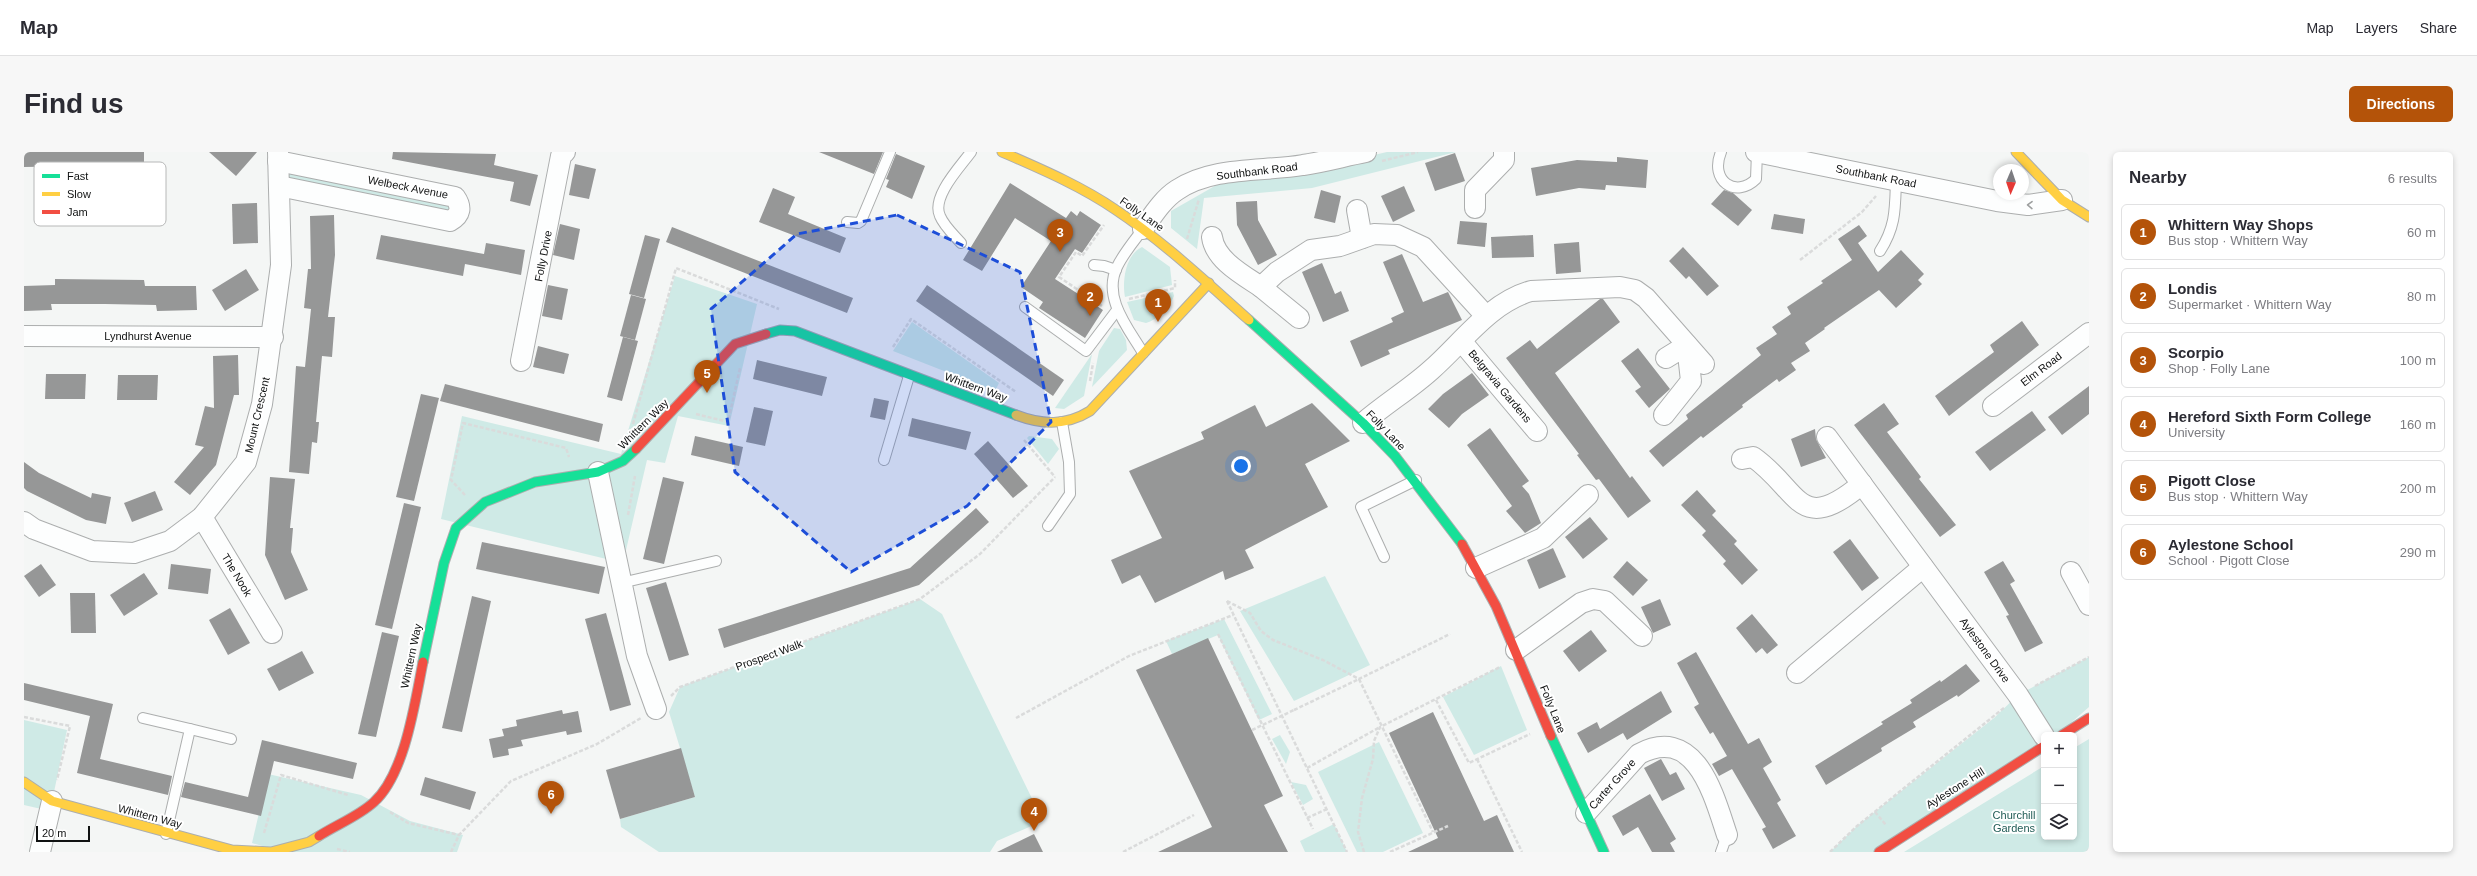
<!DOCTYPE html>
<meta charset="utf-8">
<style>
:root{--surface:#fff;--page:#f7f7f7;--text:#2b2b33;--muted:#7c7c81;--line:#e1e1e2;--accent:#b45309}
body{margin:0;font-family:Helvetica,sans-serif;background:var(--page);color:var(--text)}
.controls{position:absolute;right:12px;bottom:12px;display:grid;overflow:hidden;border-radius:6px;box-shadow:0 2px 6px #0003}
.controls button{width:36px;height:36px;display:grid;place-items:center;padding:0;border:0;border-bottom:1px solid var(--line);background:var(--surface);color:var(--text);font:20px sans-serif}
.compass{position:absolute;left:1969px;top:12px;width:36px;height:36px;border-radius:50%;background:var(--surface);box-shadow:0 2px 6px #0003;rotate:182deg}
.scale{position:absolute;left:12px;bottom:10px;width:54px;box-sizing:border-box;padding-left:4px;border:2px solid #101212;border-top:0;font-size:11px;line-height:14px;white-space:nowrap;color:#101212;-webkit-text-stroke:3px #fff;paint-order:stroke}
.you{position:absolute;left:1217px;top:314px;width:14px;height:14px;margin:-10px;border:3px solid #fff;border-radius:50%;background:#1a73e8;box-shadow:0 0 0 6px #1a73e833}
.badge{display:grid;place-items:center;width:26px;height:26px;border-radius:50%;background:var(--accent);color:#fff;font-size:13px;font-weight:700}
.pin{position:absolute;translate:-50% -33px;filter:drop-shadow(0 1px 2px #0008)}
.pin::after{content:'';position:absolute;top:21px;width:14px;height:12px;background:inherit;clip-path:polygon(0 0,100% 0,50% 100%)}
.list{margin:0;padding:0;list-style:none}
h2{display:flex;justify-content:space-between;align-items:center;height:52px;margin:0;padding:0 16px;font-size:17px}
h2 small{font-size:13px;font-weight:400;color:var(--muted)}
.list li{display:grid;grid-template-columns:26px 1fr auto;gap:12px;align-items:center;box-sizing:border-box;height:56px;margin:0 8px 8px;padding:0 8px;border:1px solid var(--line);border-radius:6px}
.list b{display:block;font-size:15px;white-space:nowrap}
.list p{margin:0;font-size:13px;white-space:nowrap;color:var(--muted)}
.list em{font-size:13px;font-style:normal;color:var(--muted)}
.icon{flex:none;width:22px;height:22px;fill:none;stroke:currentColor;stroke-width:2;stroke-linecap:round;stroke-linejoin:round}
.map{position:relative;flex:none;width:2065px;height:700px;overflow:hidden;border-radius:6px}
header{display:flex;align-items:center;gap:24px;box-sizing:border-box;height:56px;padding:0 20px;background:var(--surface);border-bottom:1px solid var(--line)}
header strong{font-size:19px}
nav{display:flex;gap:22px;margin-inline-start:auto;font-size:14px}
.intro{display:flex;align-items:center;justify-content:space-between;box-sizing:border-box;height:96px;padding:0 24px}
h1{margin:0;font-size:28px}
.button{padding:10px 18px;border-radius:6px;background:var(--accent);color:#fff;font-size:14px;font-weight:700}
main{display:flex;gap:24px;padding:0 24px}
aside{flex:1;background:var(--surface);border-radius:6px;box-shadow:0 2px 6px #0003}
.map>svg:first-child{display:block}
.green{fill:#cfeae6}
.building{fill:#969797}
.lines{fill:none;stroke-linecap:round;stroke-linejoin:round}
.lane-casing{stroke:#acaeae;stroke-width:12}
.street-casing{stroke:#acaeae;stroke-width:22}
.fast-casing{stroke:#acaeae;stroke-width:11}
.slow-casing{stroke:#acaeae;stroke-width:11}
.jam-casing{stroke:#acaeae;stroke-width:11}
.path{stroke:#dadbdb;stroke-width:2.5;stroke-dasharray:4 2;stroke-linecap:butt}
.lane{stroke:#fdfefe;stroke-width:10}
.street{stroke:#fdfefe;stroke-width:20}
.fast{stroke:#16e098;stroke-width:9}
.slow{stroke:#ffcf43;stroke-width:9}
.jam{stroke:#f24e42;stroke-width:9}
.path-bridge{stroke:#dadbdb;stroke-width:2.5;stroke-dasharray:4 2;stroke-linecap:butt}
.oneway{stroke:#9ea0a0}
.marked{fill:#1d4ed8;fill-opacity:0.2;stroke:#1d4ed8;stroke-width:3;stroke-dasharray:8 5;stroke-linejoin:round}
.labels{text-anchor:middle;stroke-width:4;stroke-linejoin:round;paint-order:stroke}
.street-label{font-size:11px;fill:#101212;stroke:#fff}
.park-label{font-size:11px;fill:#225d57;stroke:#fff}
.key{fill:#fff;stroke:#b7b8b8;stroke-width:1}
.key-label{font-size:11px;fill:#101212}
</style>
<header>
<strong>Map</strong>
<nav><a>Map</a><a>Layers</a><a>Share</a></nav>
</header>
<div class="intro"><h1>Find us</h1><a class="button">Directions</a></div>
<main>
<div class="map">
<svg width="2065" height="700" viewBox="0 0 2065 700">
<rect width="100%" height="100%" fill="#f4f6f5"/>
<g class="green">
<path d="M1363 0H1432L1288 36 1180 46 1173 97 1147 76V59L1196 31 1272 21Z"/>
<path d="M254 9 431 45 433 65 255 34Z"/>
<path d="M1118 95 1146 115 1148 133 1101 145C1098 130 1101 103 1118 95Z"/>
<path d="M651 124 733 152 705 274 654 264 641 311 623 308 599 411 417 367 438 264 597 302Z"/>
<path d="M1149 140 1150 144C1146 154 1133 168 1122 171L1110 168 1103 150Z"/>
<path d="M888 170 975 231 971 239 869 199Z"/>
<path d="M1090 176 1096 177 1102 188 1103 198 1068 235 1075 199Z"/>
<path d="M1068 202 1060 244 1040 257 1031 256Z"/>
<path d="M1005 284 1028 287 1035 297 1024 312 1003 286Z"/>
<path d="M1301 424 1346 513 1270 549 1216 459Z"/>
<path d="M896 447 918 462 1019 669 973 689 966 700H635L597 675 596 667 671 645 645 560 656 535Z"/>
<path d="M1200 467 1248 562 1235 568 1194 483 1148 502 1142 489Z"/>
<path d="M2065 505V555L2033 583 1855 700H1806L1833 674 1970 566 1994 543Z"/>
<path d="M1477 514 1503 578 1450 603 1419 545Z"/>
<path d="M0 568 43 578 26 659 0 653Z"/>
<path d="M1256 583 1266 600 1262 612 1248 587Z"/>
<path d="M2065 587V700H1880L2020 614V685H2050V596Z"/>
<path d="M1355 590 1399 681 1359 700H1333L1294 620Z"/>
<path d="M244 622 337 643 386 669 439 683 433 700H259L228 691Z"/>
<path d="M1267 630 1282 633 1289 647 1279 653Z"/>
<path d="M1310 672 1323 700H1281L1276 689Z"/>
</g>
<g class="building">
<path d="M0 0H120V13L0 15Z"/>
<path d="M185 0H233L212 24Z"/>
<path d="M369 0 472 2 470 13 514 23 506 54 486 49 490 30 368 7Z"/>
<path d="M795 0H859L850 22Z"/>
<path d="M1431 1 1441 29 1411 39 1401 11Z"/>
<path d="M872 2 901 14 888 47 862 35 865 28 862 27Z"/>
<path d="M1593 5 1624 8 1622 36 1582 33 1581 38 1555 36 1512 44 1507 16 1553 8 1593 10Z"/>
<path d="M551 12 572 17 565 47 545 43Z"/>
<path d="M986 31 1042 66 1047 59 1053 64 1056 59 1077 73 1058 101 1051 97 1031 127 1079 158 1061 186 1015 156 1019 150 997 135 1027 89 991 66 958 119 939 108Z"/>
<path d="M1380 34 1391 59 1369 70 1357 44Z"/>
<path d="M749 36 771 45 764 62 822 86 816 101 735 70Z"/>
<path d="M1297 38 1317 44 1311 71 1290 66Z"/>
<path d="M1700 38 1709 41 1728 58 1714 74 1687 52Z"/>
<path d="M1233 49 1234 68 1253 103 1234 113 1213 73 1212 50Z"/>
<path d="M233 51 234 91 209 92 208 52Z"/>
<path d="M1750 62 1781 67 1779 82 1747 77Z"/>
<path d="M310 63 311 103 304 165H311L308 205 298 204 292 270H295L293 291 288 290 285 322 265 320 272 214 281 215 287 157 280 156 284 117H287L286 64Z"/>
<path d="M1436 69 1463 71 1461 95 1433 92Z"/>
<path d="M536 72 556 77 550 108 529 103Z"/>
<path d="M1835 73 1843 84 1834 91 1854 120 1877 98 1900 122 1894 128 1898 132 1872 156 1855 138 1800 176 1801 177 1781 191 1786 199 1767 211 1772 218 1755 230 1753 227 1718 253 1719 255 1679 286 1677 284 1639 315 1625 299 1664 267 1662 263 1737 203 1732 196 1753 182 1748 175 1767 162 1763 155 1799 131 1797 129 1828 108 1814 87Z"/>
<path d="M648 75 829 146 823 161 642 90Z"/>
<path d="M357 83 460 102 462 91 501 98 497 123 441 112 439 124 352 107Z"/>
<path d="M621 83 636 87 620 146 605 142Z"/>
<path d="M1509 83 1510 105 1468 106 1467 85Z"/>
<path d="M1555 90 1557 120 1532 122 1530 92Z"/>
<path d="M1659 95 1695 134 1683 144 1665 124 1662 127 1645 109Z"/>
<path d="M1378 102 1399 150 1424 140 1438 168 1364 198 1366 202 1337 215 1326 189 1369 170 1367 166 1380 160 1359 110Z"/>
<path d="M1298 111 1311 142 1317 139 1325 159 1299 170 1278 120Z"/>
<path d="M222 117 235 138 201 159 188 138Z"/>
<path d="M31 127 120 128 121 134H172L173 158 133 159 132 153 81 152H27L28 158 0 159V134L31 133Z"/>
<path d="M524 133 544 137 538 168 518 164Z"/>
<path d="M903 133 1040 228 1029 244 892 149Z"/>
<path d="M607 143 622 147 611 188 596 184Z"/>
<path d="M1576 147H1579L1596 170 1531 221 1606 326 1608 324 1627 349 1604 366 1575 327 1572 328 1553 303 1555 302 1482 206 1506 188 1513 197Z"/>
<path d="M1998 169 2015 193 1925 264 1911 244 1970 200 1966 193Z"/>
<path d="M599 185 614 189 598 249 583 245Z"/>
<path d="M514 194 545 202 540 222 509 215Z"/>
<path d="M1614 196 1646 237 1625 256 1611 239 1617 235 1597 209Z"/>
<path d="M214 203 215 243H210L192 313 166 343 150 330 180 295 171 293 181 254 190 256 189 204Z"/>
<path d="M733 208 803 225 798 244 729 227Z"/>
<path d="M1448 221 1465 243 1438 262 1425 276 1404 257 1419 242Z"/>
<path d="M22 222H62L61 247H21Z"/>
<path d="M94 223H134L133 248H93Z"/>
<path d="M421 232 579 272 575 290 416 249Z"/>
<path d="M2065 234V262L2038 283 2024 265Z"/>
<path d="M397 242 415 246 390 349 372 345Z"/>
<path d="M850 246 865 249 861 268 846 265Z"/>
<path d="M1288 251 1326 289 1281 312 1304 355 1221 398 1230 416 1201 428 1199 419 1131 451 1116 423 1098 432 1087 408 1138 386 1105 319 1180 287 1177 280 1231 253 1242 275Z"/>
<path d="M1860 251 1875 272 1863 280 1897 325 1895 327 1932 373 1916 385 1830 273Z"/>
<path d="M730 255 749 259 741 294 722 290Z"/>
<path d="M2008 259 2022 278 1966 319 1951 300Z"/>
<path d="M888 266 947 280 942 298 884 284Z"/>
<path d="M1466 276 1505 329 1498 334 1505 342 1517 371 1501 381 1482 359 1488 354 1443 293Z"/>
<path d="M1791 277 1792 287 1802 306 1777 315 1767 287Z"/>
<path d="M671 284 719 295 715 314 667 303Z"/>
<path d="M964 289 1004 334 989 346 950 302Z"/>
<path d="M0 310 15 321 67 346 68 341 87 345 82 372 62 368 3 339 0 336Z"/>
<path d="M246 325 271 327 266 376H269L267 400 284 438 261 448 241 403Z"/>
<path d="M639 325 660 330 640 412 619 407Z"/>
<path d="M1673 338 1692 359 1688 363 1713 389 1710 392 1734 418 1718 433 1699 412 1702 409 1678 383 1682 379 1657 353Z"/>
<path d="M131 339 139 358 108 370 100 351Z"/>
<path d="M380 351 397 355 368 477 351 473Z"/>
<path d="M952 356 965 370 895 433 700 496 694 477 886 416Z"/>
<path d="M1566 365 1584 387 1559 407 1541 385Z"/>
<path d="M1826 387 1855 426 1838 439 1809 400Z"/>
<path d="M458 390 581 415 575 442 452 417Z"/>
<path d="M1529 396 1542 425 1515 437 1503 408Z"/>
<path d="M1603 409 1624 428 1609 444 1589 425Z"/>
<path d="M1979 409 1991 429 1986 432 2019 491 2001 500 1982 464 1985 463 1960 420Z"/>
<path d="M17 412 32 433 15 445 0 424Z"/>
<path d="M147 412 187 417 184 442 144 437Z"/>
<path d="M120 421 134 442 100 464 86 443Z"/>
<path d="M642 430 665 503 645 509 622 436Z"/>
<path d="M46 441H71L72 481H47Z"/>
<path d="M448 444 467 449 438 580 418 576Z"/>
<path d="M1636 447 1647 473 1629 481 1617 455Z"/>
<path d="M206 456 226 491 204 503 185 468Z"/>
<path d="M582 461 607 553 586 559 561 467Z"/>
<path d="M1728 462 1754 493 1743 502 1738 496 1732 501 1712 476Z"/>
<path d="M1567 478 1583 499 1555 520 1539 499Z"/>
<path d="M358 480 375 484 352 585 334 582Z"/>
<path d="M1184 486 1259 644 1240 653 1264 700H1134L1188 675 1112 518Z"/>
<path d="M278 499 290 521 255 539 243 517Z"/>
<path d="M1672 500 1724 592 1735 586 1748 610 1739 616 1757 648 1753 651 1772 684 1749 697 1738 677 1742 675 1708 617 1695 624 1688 612 1703 604 1689 580 1686 582 1670 555 1675 552 1653 511Z"/>
<path d="M1942 512 1956 529 1934 545 1933 543 1889 570 1892 575 1857 596 1858 599 1802 633 1791 614 1859 572 1857 570 1888 551 1886 548 1916 528 1917 530Z"/>
<path d="M0 531 89 552 76 607 148 624 144 643 53 621 66 564 0 548Z"/>
<path d="M1637 539 1648 560 1603 588 1599 581 1564 601 1553 581 1573 570 1576 577Z"/>
<path d="M538 558 539 562 554 559 558 580 543 583 542 579 497 588 499 594 484 597 485 603 469 606 465 587 480 584 478 577 493 574 492 568Z"/>
<path d="M1409 560 1460 669 1473 663 1490 700H1384L1414 686 1365 581Z"/>
<path d="M238 588 333 611 329 627 250 609 237 664 157 645 161 630 224 645Z"/>
<path d="M657 596 671 645 596 667 582 618Z"/>
<path d="M1637 607 1646 623 1652 620 1661 637 1638 649 1620 616Z"/>
<path d="M401 625 452 640 446 658 396 643Z"/>
<path d="M1626 642 1652 687 1646 691 1651 700H1628L1614 675 1599 684 1588 664Z"/>
<path d="M1010 682 1019 700H973Z"/>
</g>
<g class="lines">
<g class="lane-casing">
<g id="lane">
<path d="M1697 0C1685 29 1712 47 1732 27L1733 0"/>
<path d="M823 70 834 71 837 69 866 0"/>
<path d="M1119 77C1110 89 1099 102 1093 115 1078 146 1105 177 1119 201"/>
<path d="M937 91C930 83 920 74 916 64 907 45 936 15 947 0"/>
<path d="M1856 99C1872 74 1871 57 1872 28"/>
<path d="M1070 113 1080 114 1092 118"/>
<path d="M1001 155 1062 199 1093 158"/>
<path d="M860 308 885 224"/>
<path d="M1024 374 1046 342 1045 310 1038 270"/>
<path d="M1360 405 1337 355 1392 328"/>
<path d="M597 431 692 409"/>
<path d="M119 566 166 577"/>
<path d="M142 682 166 577 207 587"/>
<path d="M1697 700 1703 683"/>
</g>
</g>
<g class="street-casing">
<g id="street">
<path d="M1732 0 1973 49 2004 53 2038 48"/>
<path d="M254 9 431 45C438 55 437 63 426 69L255 34"/>
<path d="M1451 56V38L1480 8V0"/>
<path d="M1333 58 1338 86"/>
<path d="M1119 77C1129 63 1139 47 1153 38 1189 14 1238 20 1279 13 1300 10 1321 4 1342 0"/>
<path d="M1188 85C1191 108 1219 123 1237 135"/>
<path d="M1275 166 1237 135 1253 120 1287 98 1316 94 1350 82 1373 83 1399 95 1462 164"/>
<path d="M0 184 249 185"/>
<path d="M1438 190 1513 279"/>
<path d="M497 209 537 4 541 0"/>
<path d="M1969 254 2065 181"/>
<path d="M1640 263 1667 229 1663 193 1642 206"/>
<path d="M1339 271C1361 252 1386 237 1407 218 1438 191 1465 151 1507 139L1596 135 1611 138 1622 146 1680 212"/>
<path d="M1803 285 1994 543 2020 584"/>
<path d="M1718 307 1729 305C1776 338 1774 385 1838 332"/>
<path d="M574 320 613 504 632 557"/>
<path d="M178 365 248 481"/>
<path d="M0 370 10 377 68 399 110 401 146 389 178 365 222 310 238 252 257 113 254 0"/>
<path d="M1452 416 1519 386 1564 343"/>
<path d="M2047 420 2065 453"/>
<path d="M1492 498 1557 451 1569 447 1581 449 1618 484"/>
<path d="M1773 521 1899 415"/>
<path d="M1562 661 1615 602C1672 572 1690 644 1703 683"/>
<path d="M16 700 28 649"/>
</g>
</g>
<g class="fast-casing">
<g id="fast">
<path d="M1225 168 1339 271 1371 304 1438 392"/>
<path d="M742 182 756 178 771 179 992 263"/>
<path d="M399 510 420 411 432 376 461 350 511 330 574 320 599 309 612 297"/>
<path d="M1527 584 1580 700"/>
</g>
</g>
<g class="slow-casing">
<g id="slow">
<path d="M978 0C1017 17 1057 34 1092 58 1140 90 1182 130 1225 168"/>
<path d="M1992 0 2038 48 2065 65"/>
<path d="M992 263C1018 273 1042 274 1066 259L1185 131"/>
<path d="M0 630 28 649 208 698 247 700 285 690 295 684"/>
</g>
</g>
<g class="jam-casing">
<g id="jam">
<path d="M612 297 711 192 742 182"/>
<path d="M1438 392 1472 454 1527 584"/>
<path d="M2038 583 2065 566"/>
<path d="M295 684C312 673 335 664 350 650 381 622 391 550 399 510"/>
<path d="M1855 700 2020 594"/>
</g>
</g>
<g class="path">
<path d="M1358 9 1394 0"/>
<path d="M1163 87 1175 47"/>
<path d="M1776 108 1838 60 1852 44"/>
<path d="M1105 147 1151 136V128"/>
<path d="M1078 154 1035 125 1052 100 1058 104 1080 73"/>
<path d="M869 195 887 167 992 240"/>
<path d="M1066 229 1069 211"/>
<path d="M672 262 704 270 716 216"/>
<path d="M609 272 652 116 755 157"/>
<path d="M1000 288 1031 325"/>
<path d="M441 343 427 328 439 271 542 296 545 305"/>
<path d="M604 363 611 324"/>
<path d="M1203 449 1323 700"/>
<path d="M1203 449 1226 461 1237 479 1249 488 1299 508 1335 527 1426 482"/>
<path d="M1194 482 1289 677"/>
<path d="M2011 534 2065 505"/>
<path d="M647 544 656 535 896 447 956 402 1031 325"/>
<path d="M1412 548 1445 611 1506 582"/>
<path d="M1270 558 1335 527 1409 680"/>
<path d="M0 565 46 574 33 628"/>
<path d="M992 566 1105 504 1209 463"/>
<path d="M1453 607 1498 700"/>
<path d="M1283 616 1356 575"/>
<path d="M366 660 384 671 435 683"/>
<path d="M1851 660 1862 673"/>
<path d="M1283 666 1303 657"/>
<path d="M240 681 257 623 324 643"/>
<path d="M313 697 326 700"/>
<path d="M427 700 435 683 487 629 573 592 617 566"/>
<path d="M1099 700 1170 663"/>
<path d="M1340 700 1334 680 1338 646 1349 607 1350 589 1356 575 1476 515"/>
<path d="M1366 700 1424 674"/>
<path d="M1806 700 1833 674 1981 555"/>
<path d="M2063 700 2065 697"/>
</g>
<use href="#lane" class="lane"/>
<use href="#street" class="street"/>
<use href="#fast" class="fast"/>
<use href="#slow" class="slow"/>
<use href="#jam" class="jam"/>
<path class="path-bridge" d="M1228 578 1270 558"/>
</g>
<defs><path id="oneway-chevron" d="M-2-3.5L2.5 0L-2 3.5" fill="none" stroke-width="1.6" stroke-linecap="round" stroke-linejoin="round"/></defs>
<use class="oneway" href="#oneway-chevron" transform="translate(2006 53) rotate(-179)"/>
<path class="marked" d="M873 63 996 120 1027 270 943 354 827 420 711 320 687 157 773 82Z"/>
<g class="labels">
<g class="street-label">
<text transform="translate(1233 19) rotate(-7)" y="4">Southbank Road</text>
<text transform="translate(1852 24) rotate(11)" y="4">Southbank Road</text>
<text transform="translate(384 35) rotate(11)" y="4">Welbeck Avenue</text>
<text transform="translate(1118 62) rotate(35)" y="4">Folly Lane</text>
<text transform="translate(519 104) rotate(-79)" y="4">Folly Drive</text>
<text x="124" y="188">Lyndhurst Avenue</text>
<text transform="translate(2017 217) rotate(-37)" y="4">Elm Road</text>
<text transform="translate(1476 234) rotate(50)" y="4">Belgravia Gardens</text>
<text transform="translate(952 235) rotate(20)" y="4">Whittern Way</text>
<text transform="translate(233 263) rotate(-77)" y="4">Mount Crescent</text>
<text transform="translate(619 272) rotate(-45)" y="4">Whittern Way</text>
<text transform="translate(1362 278) rotate(46)" y="4">Folly Lane</text>
<text transform="translate(213 423) rotate(59)" y="4">The Nook</text>
<text transform="translate(1961 498) rotate(54)" y="4">Aylestone Drive</text>
<text transform="translate(745 503) rotate(-20)" y="4">Prospect Walk</text>
<text transform="translate(387 504) rotate(-78)" y="4">Whittern Way</text>
<text transform="translate(1529 557) rotate(68)" y="4">Folly Lane</text>
<text transform="translate(1588 632) rotate(-48)" y="4">Carter Grove</text>
<text transform="translate(1931 636) rotate(-32)" y="4">Aylestone Hill</text>
<text transform="translate(126 664) rotate(15)" y="4">Whittern Way</text>
</g>
<g class="park-label">
<text x="1990" y="667">Churchill<tspan x="1990" dy="13">Gardens</tspan></text>
</g>
</g>
<rect x="10" y="10" width="132" height="64" rx="6" class="key"/>
<rect x="18" y="22" width="18" height="4" fill="#16e098"/>
<rect x="18" y="40" width="18" height="4" fill="#ffcf43"/>
<rect x="18" y="58" width="18" height="4" fill="#f24e42"/>
<g class="key-label">
<text x="43" y="28">Fast</text>
<text x="43" y="46">Slow</text>
<text x="43" y="64">Jam</text>
</g>
</svg>
<div class="controls">
<button>+</button>
<button>−</button>
<button><svg class="icon" aria-label="layers" viewBox="0 0 24 24"><path d="M12 4l9 5-9 5-9-5zM3 14l9 5 9-5"/></svg></button>
</div>
<svg class="compass" viewBox="-18 -18 36 36"><path d="M0-13l5 13h-10z" fill="#e53935"/><path d="M0 13l5-13h-10z" fill="#7c7c81"/></svg>
<div class="scale">20 m</div>
<div class="you"></div>
<div class="pin badge" style="left:1134px;top:170px">1</div>
<div class="pin badge" style="left:1066px;top:164px">2</div>
<div class="pin badge" style="left:1036px;top:100px">3</div>
<div class="pin badge" style="left:1010px;top:679px">4</div>
<div class="pin badge" style="left:683px;top:241px">5</div>
<div class="pin badge" style="left:527px;top:662px">6</div>
</div>
<aside>
<h2>Nearby<small>6 results</small></h2>
<ul class="list">
<li><span class="badge">1</span><div><b>Whittern Way Shops</b><p>Bus stop · Whittern Way</p></div><em>60 m</em></li>
<li><span class="badge">2</span><div><b>Londis</b><p>Supermarket · Whittern Way</p></div><em>80 m</em></li>
<li><span class="badge">3</span><div><b>Scorpio</b><p>Shop · Folly Lane</p></div><em>100 m</em></li>
<li><span class="badge">4</span><div><b>Hereford Sixth Form College</b><p>University</p></div><em>160 m</em></li>
<li><span class="badge">5</span><div><b>Pigott Close</b><p>Bus stop · Whittern Way</p></div><em>200 m</em></li>
<li><span class="badge">6</span><div><b>Aylestone School</b><p>School · Pigott Close</p></div><em>290 m</em></li>
</ul>
</aside>
</main>
